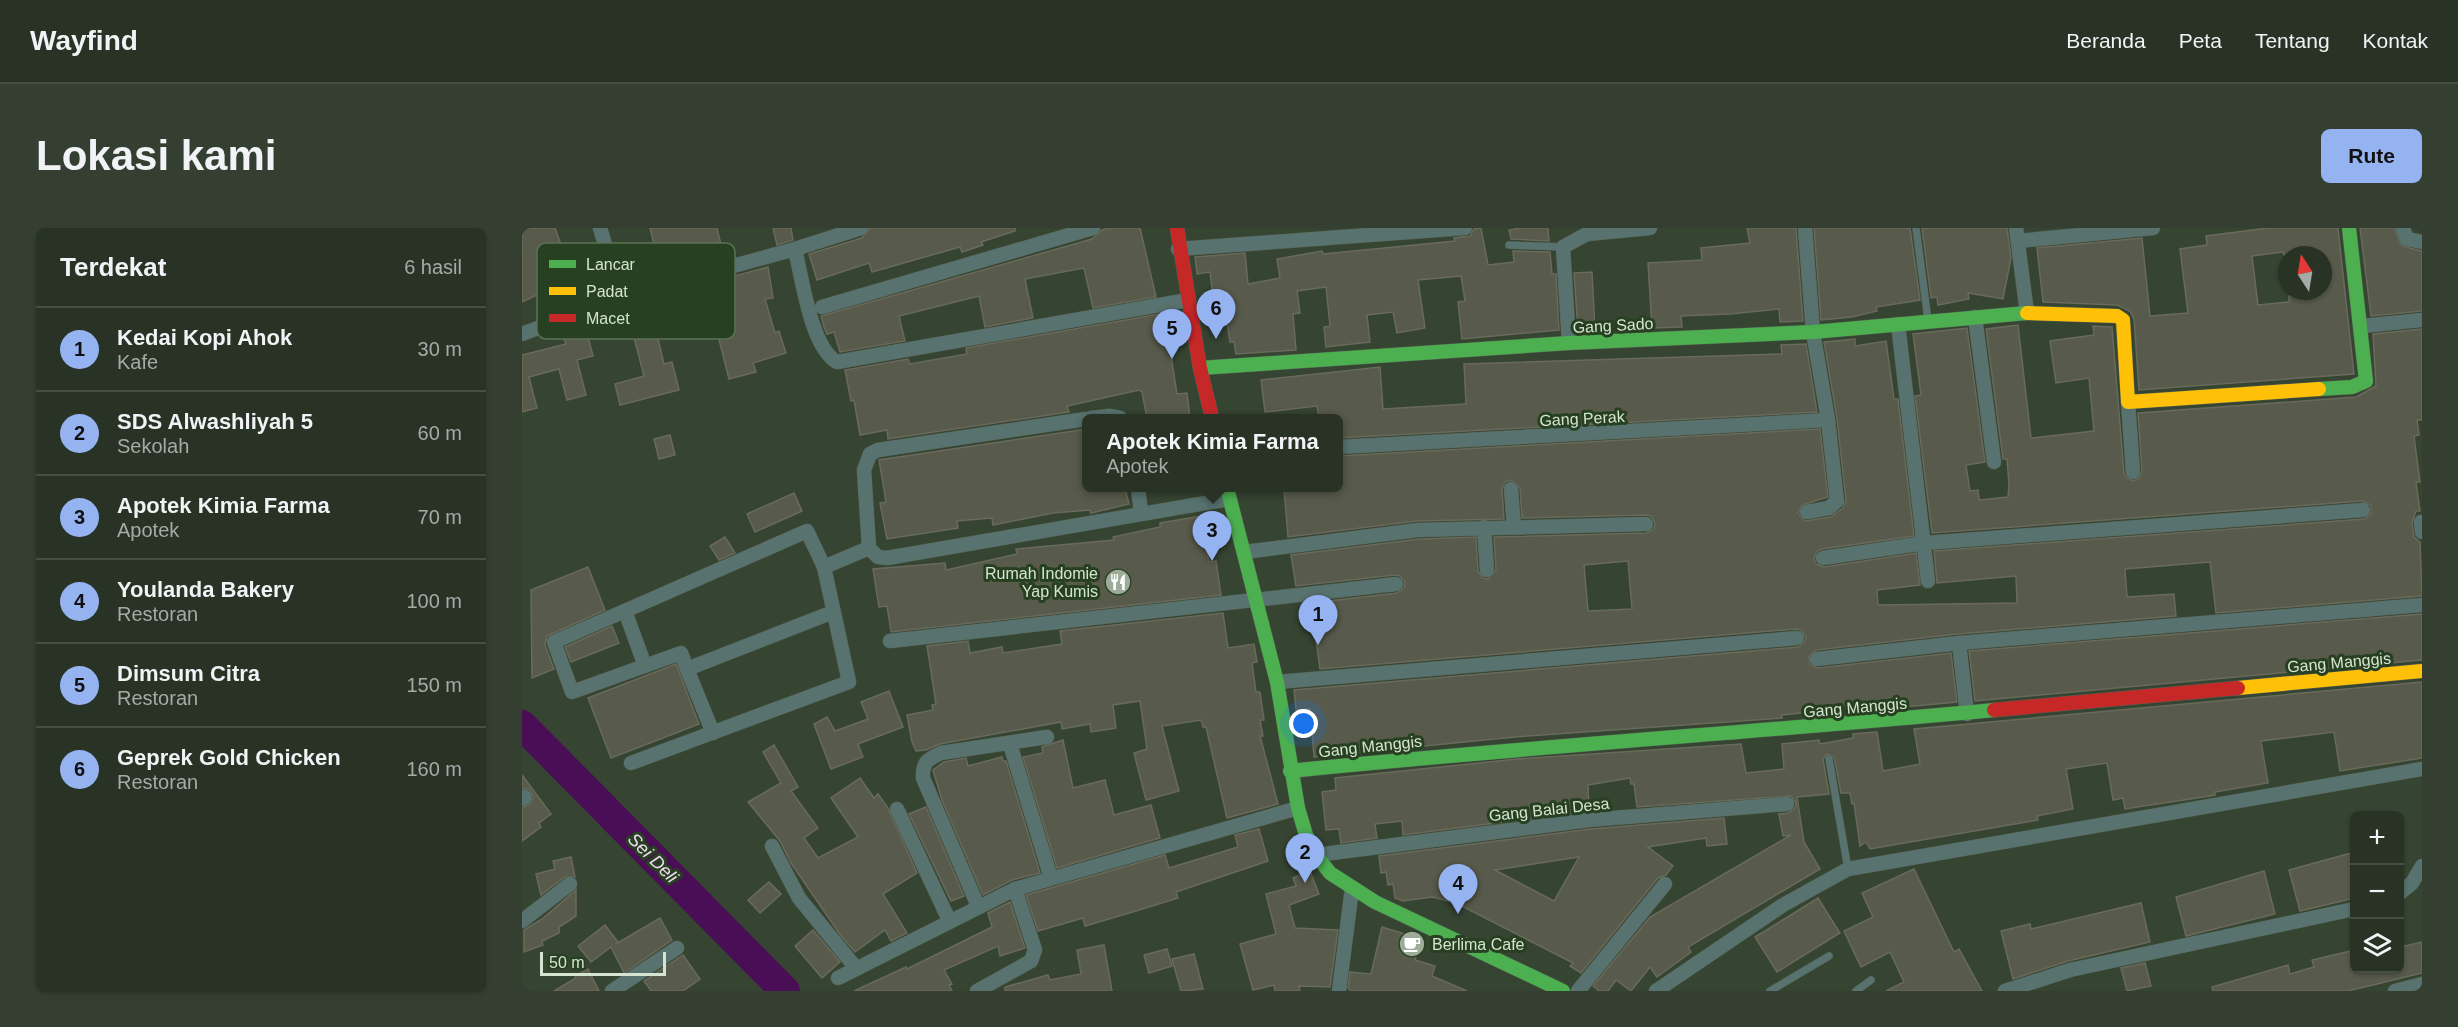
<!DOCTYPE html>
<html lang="id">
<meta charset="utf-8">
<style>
:root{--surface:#283326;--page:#343f32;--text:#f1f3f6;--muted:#a5aaa7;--line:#444e43;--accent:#95b2f1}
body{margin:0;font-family:Arial,sans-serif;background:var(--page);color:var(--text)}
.controls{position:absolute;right:18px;bottom:18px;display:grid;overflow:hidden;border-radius:9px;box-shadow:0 2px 4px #0004}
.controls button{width:54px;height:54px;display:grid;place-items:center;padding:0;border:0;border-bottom:2px solid var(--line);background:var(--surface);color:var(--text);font:30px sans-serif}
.compass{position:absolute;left:1756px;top:18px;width:54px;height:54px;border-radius:50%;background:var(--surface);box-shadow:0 2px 4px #0004;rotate:348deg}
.scale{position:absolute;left:18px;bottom:15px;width:126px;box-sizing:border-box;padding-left:6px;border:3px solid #d5e4d1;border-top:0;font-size:16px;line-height:21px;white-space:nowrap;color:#d5e4d1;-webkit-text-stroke:4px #274021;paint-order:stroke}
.you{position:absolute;left:782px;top:496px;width:21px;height:21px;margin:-15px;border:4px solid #fff;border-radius:50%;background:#1a73e8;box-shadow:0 0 0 9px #1a73e833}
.badge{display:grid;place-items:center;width:39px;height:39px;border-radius:50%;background:var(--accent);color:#111;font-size:20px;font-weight:700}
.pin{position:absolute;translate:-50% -50px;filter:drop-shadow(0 2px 3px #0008)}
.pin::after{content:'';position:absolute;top:32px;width:21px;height:18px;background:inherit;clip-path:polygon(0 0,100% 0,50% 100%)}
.popup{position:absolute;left:560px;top:186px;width:261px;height:78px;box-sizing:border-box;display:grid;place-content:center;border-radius:9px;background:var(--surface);filter:drop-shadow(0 2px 4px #0005);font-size:20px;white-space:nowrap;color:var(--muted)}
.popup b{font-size:22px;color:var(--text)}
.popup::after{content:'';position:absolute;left:50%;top:100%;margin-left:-12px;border:12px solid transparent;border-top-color:var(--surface)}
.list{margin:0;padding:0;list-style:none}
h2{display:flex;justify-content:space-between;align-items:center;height:78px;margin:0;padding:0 24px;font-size:26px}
h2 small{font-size:20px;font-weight:400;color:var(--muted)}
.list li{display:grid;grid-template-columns:39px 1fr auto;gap:18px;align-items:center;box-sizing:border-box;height:84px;padding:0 24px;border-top:2px solid var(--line)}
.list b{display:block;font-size:22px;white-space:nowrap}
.list p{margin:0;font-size:20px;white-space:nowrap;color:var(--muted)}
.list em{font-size:20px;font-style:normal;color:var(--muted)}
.icon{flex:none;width:33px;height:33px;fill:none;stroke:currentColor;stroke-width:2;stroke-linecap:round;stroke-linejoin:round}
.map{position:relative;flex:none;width:1900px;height:763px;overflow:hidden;border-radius:9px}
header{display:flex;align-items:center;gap:36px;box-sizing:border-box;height:84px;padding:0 30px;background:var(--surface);border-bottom:2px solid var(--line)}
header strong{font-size:28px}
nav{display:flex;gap:33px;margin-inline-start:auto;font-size:21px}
.intro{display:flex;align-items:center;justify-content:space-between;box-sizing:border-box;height:144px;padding:0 36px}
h1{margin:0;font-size:42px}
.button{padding:15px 27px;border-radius:9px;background:var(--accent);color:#111;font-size:21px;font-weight:700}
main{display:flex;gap:36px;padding:0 36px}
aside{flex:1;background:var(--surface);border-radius:9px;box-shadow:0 2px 4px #0004}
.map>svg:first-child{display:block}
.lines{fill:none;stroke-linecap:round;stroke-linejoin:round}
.river{stroke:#490e55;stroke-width:30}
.building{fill:#585b4b;stroke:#696a5b;stroke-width:1.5;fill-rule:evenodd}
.lane-casing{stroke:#535f50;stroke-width:8}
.street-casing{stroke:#535f50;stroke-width:15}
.fast-casing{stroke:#535f50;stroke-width:15}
.slow-casing{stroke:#535f50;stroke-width:15}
.jam-casing{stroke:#535f50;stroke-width:15}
.lane{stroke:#58736f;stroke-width:7}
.street{stroke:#58736f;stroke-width:14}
.fast{stroke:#4caf50;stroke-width:14}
.slow{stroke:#ffc107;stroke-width:14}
.jam{stroke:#c62828;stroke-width:14}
.labels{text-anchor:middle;stroke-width:6;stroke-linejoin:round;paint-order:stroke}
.street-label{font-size:16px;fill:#d5e4d1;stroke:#274021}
.poi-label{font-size:16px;fill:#d5e4d1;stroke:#274021;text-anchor:end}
.water-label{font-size:18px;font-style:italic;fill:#f1dcf5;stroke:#274021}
.key{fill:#274021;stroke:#5b7156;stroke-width:1.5}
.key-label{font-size:16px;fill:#d5e4d1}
</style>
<header>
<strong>Wayfind</strong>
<nav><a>Beranda</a><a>Peta</a><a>Tentang</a><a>Kontak</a></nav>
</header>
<div class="intro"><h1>Lokasi kami</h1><a class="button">Rute</a></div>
<main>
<aside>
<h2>Terdekat<small>6 hasil</small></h2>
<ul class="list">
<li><span class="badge">1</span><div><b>Kedai Kopi Ahok</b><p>Kafe</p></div><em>30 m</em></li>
<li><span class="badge">2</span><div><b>SDS Alwashliyah 5</b><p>Sekolah</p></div><em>60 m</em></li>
<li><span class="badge">3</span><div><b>Apotek Kimia Farma</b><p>Apotek</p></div><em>70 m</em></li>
<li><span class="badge">4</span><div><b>Youlanda Bakery</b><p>Restoran</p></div><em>100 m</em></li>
<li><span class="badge">5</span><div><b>Dimsum Citra</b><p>Restoran</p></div><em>150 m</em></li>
<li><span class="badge">6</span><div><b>Geprek Gold Chicken</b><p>Restoran</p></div><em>160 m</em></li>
</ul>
</aside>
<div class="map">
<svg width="1900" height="763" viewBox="0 0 1900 763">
<rect width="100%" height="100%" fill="#364432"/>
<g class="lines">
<path class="river" d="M0 497 263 763"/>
</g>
<g class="building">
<path d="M0 0H33L42 25 46 23 56 46 27 58 28 61 0 74Z"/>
<path d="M128 0H195L200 21 137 37Z"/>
<path d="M251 0H269L271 12 255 17Z"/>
<path d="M348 0H493V3L459 14 461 17 440 24 438 19 350 44 347 35 295 52 287 26 340 10Z"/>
<path d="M587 0H618L634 69 571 80 562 40 503 51 511 90 463 99 457 68 377 88 383 113 318 124 312 104 305 106 302 99 299 88 570 11 580 2Z"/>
<path d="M959 0 966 37 992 34 991 23 1028 24 1030 46H1034L1037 102 940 111 936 74 943 73 939 48 896 52 903 100 875 105 871 84 845 87 848 114 804 119 802 99 808 98 804 59 775 63 778 85 771 86 774 122 714 126 712 114H708L702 76 692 77 688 44 675 46 673 29 723 25 726 56 758 50 755 31 800 23 801 26 933 13 932 10 948 8 952 1Z"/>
<path d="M999 0H1026L1027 13 989 11 987 2Z"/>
<path d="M1225 0H1274L1281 93 1258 94 1257 81 1208 86 1159 88 1160 99 1130 100 1126 35 1180 32 1179 20 1228 15Z"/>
<path d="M1292 0H1388L1398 72 1354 79 1355 83 1330 89 1299 92Z"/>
<path d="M1400 0H1485L1489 30 1481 71 1446 65 1447 71 1416 77 1415 69 1409 70Z"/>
<path d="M1746 0H1816L1832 146 1617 162 1612 91 1608 83 1595 77 1521 74 1515 20 1620 10 1628 88 1666 85 1658 21 1685 17 1684 8ZM1761 24 1762 27H1801V66L1767 68V74L1736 77 1730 28Z"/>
<path d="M1838 0H1872L1880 18 1900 23V83L1849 88Z"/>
<path d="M246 39 251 70 243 71 253 105 257 103 264 125 231 135 234 144 207 151 183 56Z"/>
<path d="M1070 44 1073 103H1056L1052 45Z"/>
<path d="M137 68 144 90 132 94 142 136 150 134 157 162 98 177 93 156 122 148 108 94 79 100 77 87Z"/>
<path d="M643 85 646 99 650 98 652 113 647 114 655 166 665 165 668 190H625L620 164 617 162 545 178 547 184 366 211 365 202 338 207 332 172 329 173 323 142 386 131 388 136 445 126 444 120Z"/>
<path d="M1496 97 1509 210 1572 203 1567 150 1534 155 1528 113 1572 107 1571 98 1590 99 1602 245 1604 249 1611 253 1616 251 1620 244 1616 185 1834 169 1854 158 1851 106 1900 101V192H1895L1897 207 1892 208 1898 254H1894L1898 283H1894L1890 295 1892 309 1898 314 1900 368 1694 385 1688 334 1603 341 1605 369 1652 366 1654 388 1436 406 1294 422 1287 428 1288 437 1296 440 1429 425 1435 474 1329 484 1328 477 1297 480V483L1260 487V490L993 509 792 529 788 481 774 482 772 462 1276 419 1283 414 1284 409 1279 402 1274 401 798 441 789 375 875 365 882 360 883 354 878 348 873 347 774 358 769 327 897 311 954 309 956 343 961 350 966 351 974 342 972 309 1124 305 1132 301 1133 295 1129 288 1124 287 1000 290 998 260 989 252 983 254 980 261 982 291 895 293 766 309 762 260H779V262L816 260V228L1298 201 1306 269 1280 277 1276 285 1283 293 1309 289 1321 280 1324 272 1315 191 1302 114 1333 111V118L1364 113 1372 171H1376L1392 308 1300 321 1295 323 1292 331 1294 336 1302 339 1394 325 1398 357 1355 362 1356 377 1495 375 1494 348 1415 355 1412 323 1842 291 1849 286V277L1840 273 1410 305 1393 168 1399 167 1391 106 1445 100 1463 234 1444 237 1448 263 1456 262 1457 272 1486 269 1487 256 1485 231H1481L1464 101ZM1106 333 1110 381 1066 383 1062 337Z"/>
<path d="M64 101 71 128 55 132 64 167 45 172 37 141 7 149 15 180 0 184V127L44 116 41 108Z"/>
<path d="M1284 116 1295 184 816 210V190H797L795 178 743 184 739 152 858 139 861 181 944 176 942 136 1260 126 1259 117Z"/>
<path d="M564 201V260H603L607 276 569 285 568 282 531 285 471 297 470 290 435 293 436 300 365 311 358 275 364 274 357 232Z"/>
<path d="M148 207 153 227 137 231 132 211Z"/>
<path d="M272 265 280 283 233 304 225 286Z"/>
<path d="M679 288 687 334 694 333 699 367 369 404 365 378 357 379 351 341 423 335 424 342 495 326 494 321 592 312 591 309 638 299V295Z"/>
<path d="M203 309 213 325 197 332 188 318Z"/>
<path d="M66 339 83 382 25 408 23 417 32 441 10 450 9 362Z"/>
<path d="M701 385 706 420 732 416 735 434 730 435 734 464H738L742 492H738L741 508H738L756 576 705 590 684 499H681L679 492 640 498 657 563 624 572 612 525 625 521 618 473 591 477 594 500 569 504 568 496 540 501 539 494 418 516 404 522 394 523 390 514 385 487 411 482 410 477 414 476 405 418 446 413 448 425 480 419 481 425 540 416 538 403Z"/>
<path d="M1900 386V432L1453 473 1447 423Z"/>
<path d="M90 398 97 415 49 434 43 419Z"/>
<path d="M154 436 177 496 89 530 66 470Z"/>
<path d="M1900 454V530L1818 543 1812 504 1739 513 1746 555 1693 564V567L1675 570 1603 581 1601 570 1591 572 1585 535 1544 541 1551 581 1515 588 1516 592 1348 621 1344 614 1338 618 1332 575 1330 576 1328 565H1319L1312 529 1305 526 1301 531 1307 566 1275 569 1282 614 1298 641 1166 719 1169 724 1135 749 1128 739 1109 763 1094 752 1086 763H1077L1071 758 1128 689 1269 607 1261 608 1257 586 1266 585 1273 580 1274 575 1269 568 1115 579 1112 556H1109L1108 550 1066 557 1067 583 881 607 880 593 853 596 855 610 819 615 817 601 804 602 800 564 814 562 813 550 995 531 1219 516 1224 545 1233 544 1262 541 1260 516 1297 512 1298 516 1331 510V506L1355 504 1361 543 1398 536 1392 501Z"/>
<path d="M367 463 381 499 336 516 341 529 309 541 292 496 305 489 313 503 346 491 339 474Z"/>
<path d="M541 512 551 560 583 552 592 587 629 577 638 610 535 640 501 529 521 525 520 519Z"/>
<path d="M252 517 276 559 269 563 296 600 282 610 296 630 336 609 309 570 338 550 352 570 356 566 366 580 395 645 361 666 385 705 369 713 363 702 333 724 319 708 269 635 258 613 226 574 259 555 241 524Z"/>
<path d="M480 529 481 533H484L518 645 490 652 461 667 420 572 411 542 422 534 444 530 446 538Z"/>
<path d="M0 547 29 586 17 595 19 599 0 613V580L8 576 12 569 7 561H0Z"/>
<path d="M404 579 442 668 429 673 387 586Z"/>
<path d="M1202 590 1205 616 1185 618 1184 610 1126 619 1151 638 1144 647 1136 650 1059 745 1048 738 1051 735 936 676 911 669 881 673 873 670 871 656 866 657 864 644 859 645 857 628 1068 601ZM1057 629 1032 673 973 642Z"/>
<path d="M737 601 746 633 654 664 656 670 614 683 563 698 561 690 516 703 504 667 643 627 647 640 716 619 713 607Z"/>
<path d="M1829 625 1833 641V670L1778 683 1767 642Z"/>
<path d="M49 629 53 649H43L19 667 14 646 33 641 31 633Z"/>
<path d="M1392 641 1432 724 1437 721 1460 763H1364L1382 754 1368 724 1339 739 1322 703 1351 689 1340 665Z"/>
<path d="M788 643 797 666 767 677 773 700 816 702 808 759 777 758 778 763H753L752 757 731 762 718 716 754 706 744 666 774 658 771 650Z"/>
<path d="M1742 643 1753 686 1664 708 1654 669Z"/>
<path d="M247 654 259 666 238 685 226 672Z"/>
<path d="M54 662V688L37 699V705L20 713 21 717 2 724V702L20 691Z"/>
<path d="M1296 670 1318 705 1255 744 1233 709Z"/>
<path d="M488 674 503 720 478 728 476 718 422 742 430 756 427 757 430 763H332L384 739 385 741 470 699 466 685Z"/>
<path d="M1619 675 1628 714 1546 733 1491 751 1479 703 1508 696 1509 701Z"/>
<path d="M138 690 150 712 102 745 89 719 69 734 56 718 83 697 96 714 94 716Z"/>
<path d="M860 699 899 711 893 732 913 738 910 748 945 763H829L826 760 828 744 849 746Z"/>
<path d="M291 702 318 734 300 750 273 718Z"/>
<path d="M1900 714V745L1851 757 1825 763H1691L1690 759 1766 737 1768 746 1792 739 1790 732 1833 722V741H1878V719Z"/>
<path d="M582 717 590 763H483V759L526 747 528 752 559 746 555 722Z"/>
<path d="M645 721 650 738 627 745 622 727Z"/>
<path d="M672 726 681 761 659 763 650 731Z"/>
<path d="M161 727 178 751 161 763H129L122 753Z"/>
<path d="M1623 735 1629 758 1605 763 1599 740Z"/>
<path d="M66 741 77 763H32L54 750 53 748Z"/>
</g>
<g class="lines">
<g class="lane-casing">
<g id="lane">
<path d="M1394 0 1406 92"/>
<path d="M987 17 1041 19"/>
<path d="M1307 531 1326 641"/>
<path d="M1248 763 1307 728"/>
<path d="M1334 763 1349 752"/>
</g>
</g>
<g class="street-casing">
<g id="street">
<path d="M78 0 99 69"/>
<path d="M1283 0 1291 104 1306 192 1315 273 1307 280 1285 284"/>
<path d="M1494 0 1505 85"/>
<path d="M1881 0 1885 11 1900 14"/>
<path d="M1496 13 1631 0"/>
<path d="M273 21C280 50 289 120 315 134L666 72"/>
<path d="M656 21 943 0"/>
<path d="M300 79 571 0"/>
<path d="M1453 89 1472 234"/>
<path d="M1376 96 1406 353"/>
<path d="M1840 98 1900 92"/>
<path d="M0 106 99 69 273 21 339 0"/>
<path d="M1047 115 1041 19 1065 6 1128 0"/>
<path d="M1606 174 1611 244"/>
<path d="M569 190 587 188 598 190"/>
<path d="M564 191 356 222 348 226 342 242 347 320 356 329 365 330 707 271"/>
<path d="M816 219 1306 192"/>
<path d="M616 260 619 285"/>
<path d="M989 261 992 299"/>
<path d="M1899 294 1900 304"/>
<path d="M962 299 965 342"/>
<path d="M722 324 896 302 1124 296"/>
<path d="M1301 330 1403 315 1841 282"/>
<path d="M103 383 123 438"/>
<path d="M368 413 874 356"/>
<path d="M1437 415 1445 486"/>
<path d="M1295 431 1437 415 1900 377"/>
<path d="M165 441 159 425 50 464 32 414 285 303 302 339 347 320"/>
<path d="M755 454 1275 410"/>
<path d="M191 505 165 441 311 384"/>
<path d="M488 516 529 650"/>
<path d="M109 535 327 454 302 339"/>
<path d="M0 571 3 569"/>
<path d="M375 581 427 692"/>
<path d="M250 618 277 670 334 740"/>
<path d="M794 627 1067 592 1265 576"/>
<path d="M1878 665 1890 655 1900 638"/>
<path d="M456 678 401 550C400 534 406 531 419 525L525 509"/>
<path d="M0 693 48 656"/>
<path d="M316 750 493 661 776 580"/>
<path d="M90 763 155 720"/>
<path d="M455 763 509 733 513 722 493 661"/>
<path d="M817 763 830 660"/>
<path d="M1056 763 1143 656"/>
<path d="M1134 763 1261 677 1326 641 1900 541"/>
<path d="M1483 763 1548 742 1832 681"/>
<path d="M1873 763 1900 756"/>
</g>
</g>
<g class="fast-casing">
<g id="fast">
<path d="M678 140 1047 115 1291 104 1505 85"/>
<path d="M1797 161 1830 159 1844 153 1827 0"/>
<path d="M705 260 755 454 776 580 784 607 794 627 808 645 853 674 1041 763"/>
<path d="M768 543C1002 519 1237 504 1472 482"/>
</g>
</g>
<g class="slow-casing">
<g id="slow">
<path d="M1505 85 1595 88 1601 92 1606 174 1797 161"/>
<path d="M1716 460 1900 443"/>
</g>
</g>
<g class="jam-casing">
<g id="jam">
<path d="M655 0 678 140 690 190"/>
<path d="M1472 482 1716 460"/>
</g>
</g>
<use href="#lane" class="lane"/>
<use href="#street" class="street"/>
<use href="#fast" class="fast"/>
<use href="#slow" class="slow"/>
<use href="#jam" class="jam"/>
</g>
<defs>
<g id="restaurant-disc" transform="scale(1.35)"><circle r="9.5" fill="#9dac99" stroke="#274021"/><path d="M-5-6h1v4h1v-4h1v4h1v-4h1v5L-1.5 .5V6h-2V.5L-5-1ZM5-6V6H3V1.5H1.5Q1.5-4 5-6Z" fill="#fff"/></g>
<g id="cafe-disc" transform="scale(1.35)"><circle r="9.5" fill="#9dac99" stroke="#274021"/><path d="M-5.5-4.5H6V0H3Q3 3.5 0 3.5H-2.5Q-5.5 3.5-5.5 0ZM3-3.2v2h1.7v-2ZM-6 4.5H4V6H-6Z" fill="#fff"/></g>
</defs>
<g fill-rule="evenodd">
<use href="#restaurant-disc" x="596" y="354"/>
<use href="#cafe-disc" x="890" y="716"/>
</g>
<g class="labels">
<g class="street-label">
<text transform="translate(1091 97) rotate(-3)" y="6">Gang Sado</text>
<text transform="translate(1060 190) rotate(-3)" y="6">Gang Perak</text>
<text transform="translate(1817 434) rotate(-5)" y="6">Gang Manggis</text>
<text transform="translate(1333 479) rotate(-5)" y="6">Gang Manggis</text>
<text transform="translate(848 518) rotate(-6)" y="6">Gang Manggis</text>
<text transform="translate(1027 581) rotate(-6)" y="6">Gang Balai Desa</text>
</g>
<g class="poi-label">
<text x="576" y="351">Rumah Indomie<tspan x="576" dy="18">Yap Kumis</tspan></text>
<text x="910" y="722" text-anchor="start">Berlima Cafe</text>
</g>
<g class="water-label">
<text transform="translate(131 630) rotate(45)" y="6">Sei Deli</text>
</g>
</g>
<rect x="15" y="15" width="198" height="96" rx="9" class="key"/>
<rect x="27" y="32" width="27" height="8" fill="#4caf50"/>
<rect x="27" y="59" width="27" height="8" fill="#ffc107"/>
<rect x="27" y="86" width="27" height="8" fill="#c62828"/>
<g class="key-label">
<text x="64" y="42">Lancar</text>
<text x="64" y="69">Padat</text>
<text x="64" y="96">Macet</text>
</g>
</svg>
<div class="controls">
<button>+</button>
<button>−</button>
<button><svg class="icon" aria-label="layers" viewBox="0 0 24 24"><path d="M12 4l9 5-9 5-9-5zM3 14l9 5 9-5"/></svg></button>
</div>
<svg class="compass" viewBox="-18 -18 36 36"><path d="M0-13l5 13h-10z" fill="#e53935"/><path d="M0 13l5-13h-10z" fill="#a5aaa7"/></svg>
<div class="scale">50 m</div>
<div class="you"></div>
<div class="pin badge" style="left:796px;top:417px">1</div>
<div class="pin badge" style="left:783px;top:655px">2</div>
<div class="pin badge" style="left:690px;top:333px">3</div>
<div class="popup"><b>Apotek Kimia Farma</b>Apotek</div>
<div class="pin badge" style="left:936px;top:686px">4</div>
<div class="pin badge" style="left:650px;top:131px">5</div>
<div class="pin badge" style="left:694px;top:111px">6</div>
</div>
</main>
